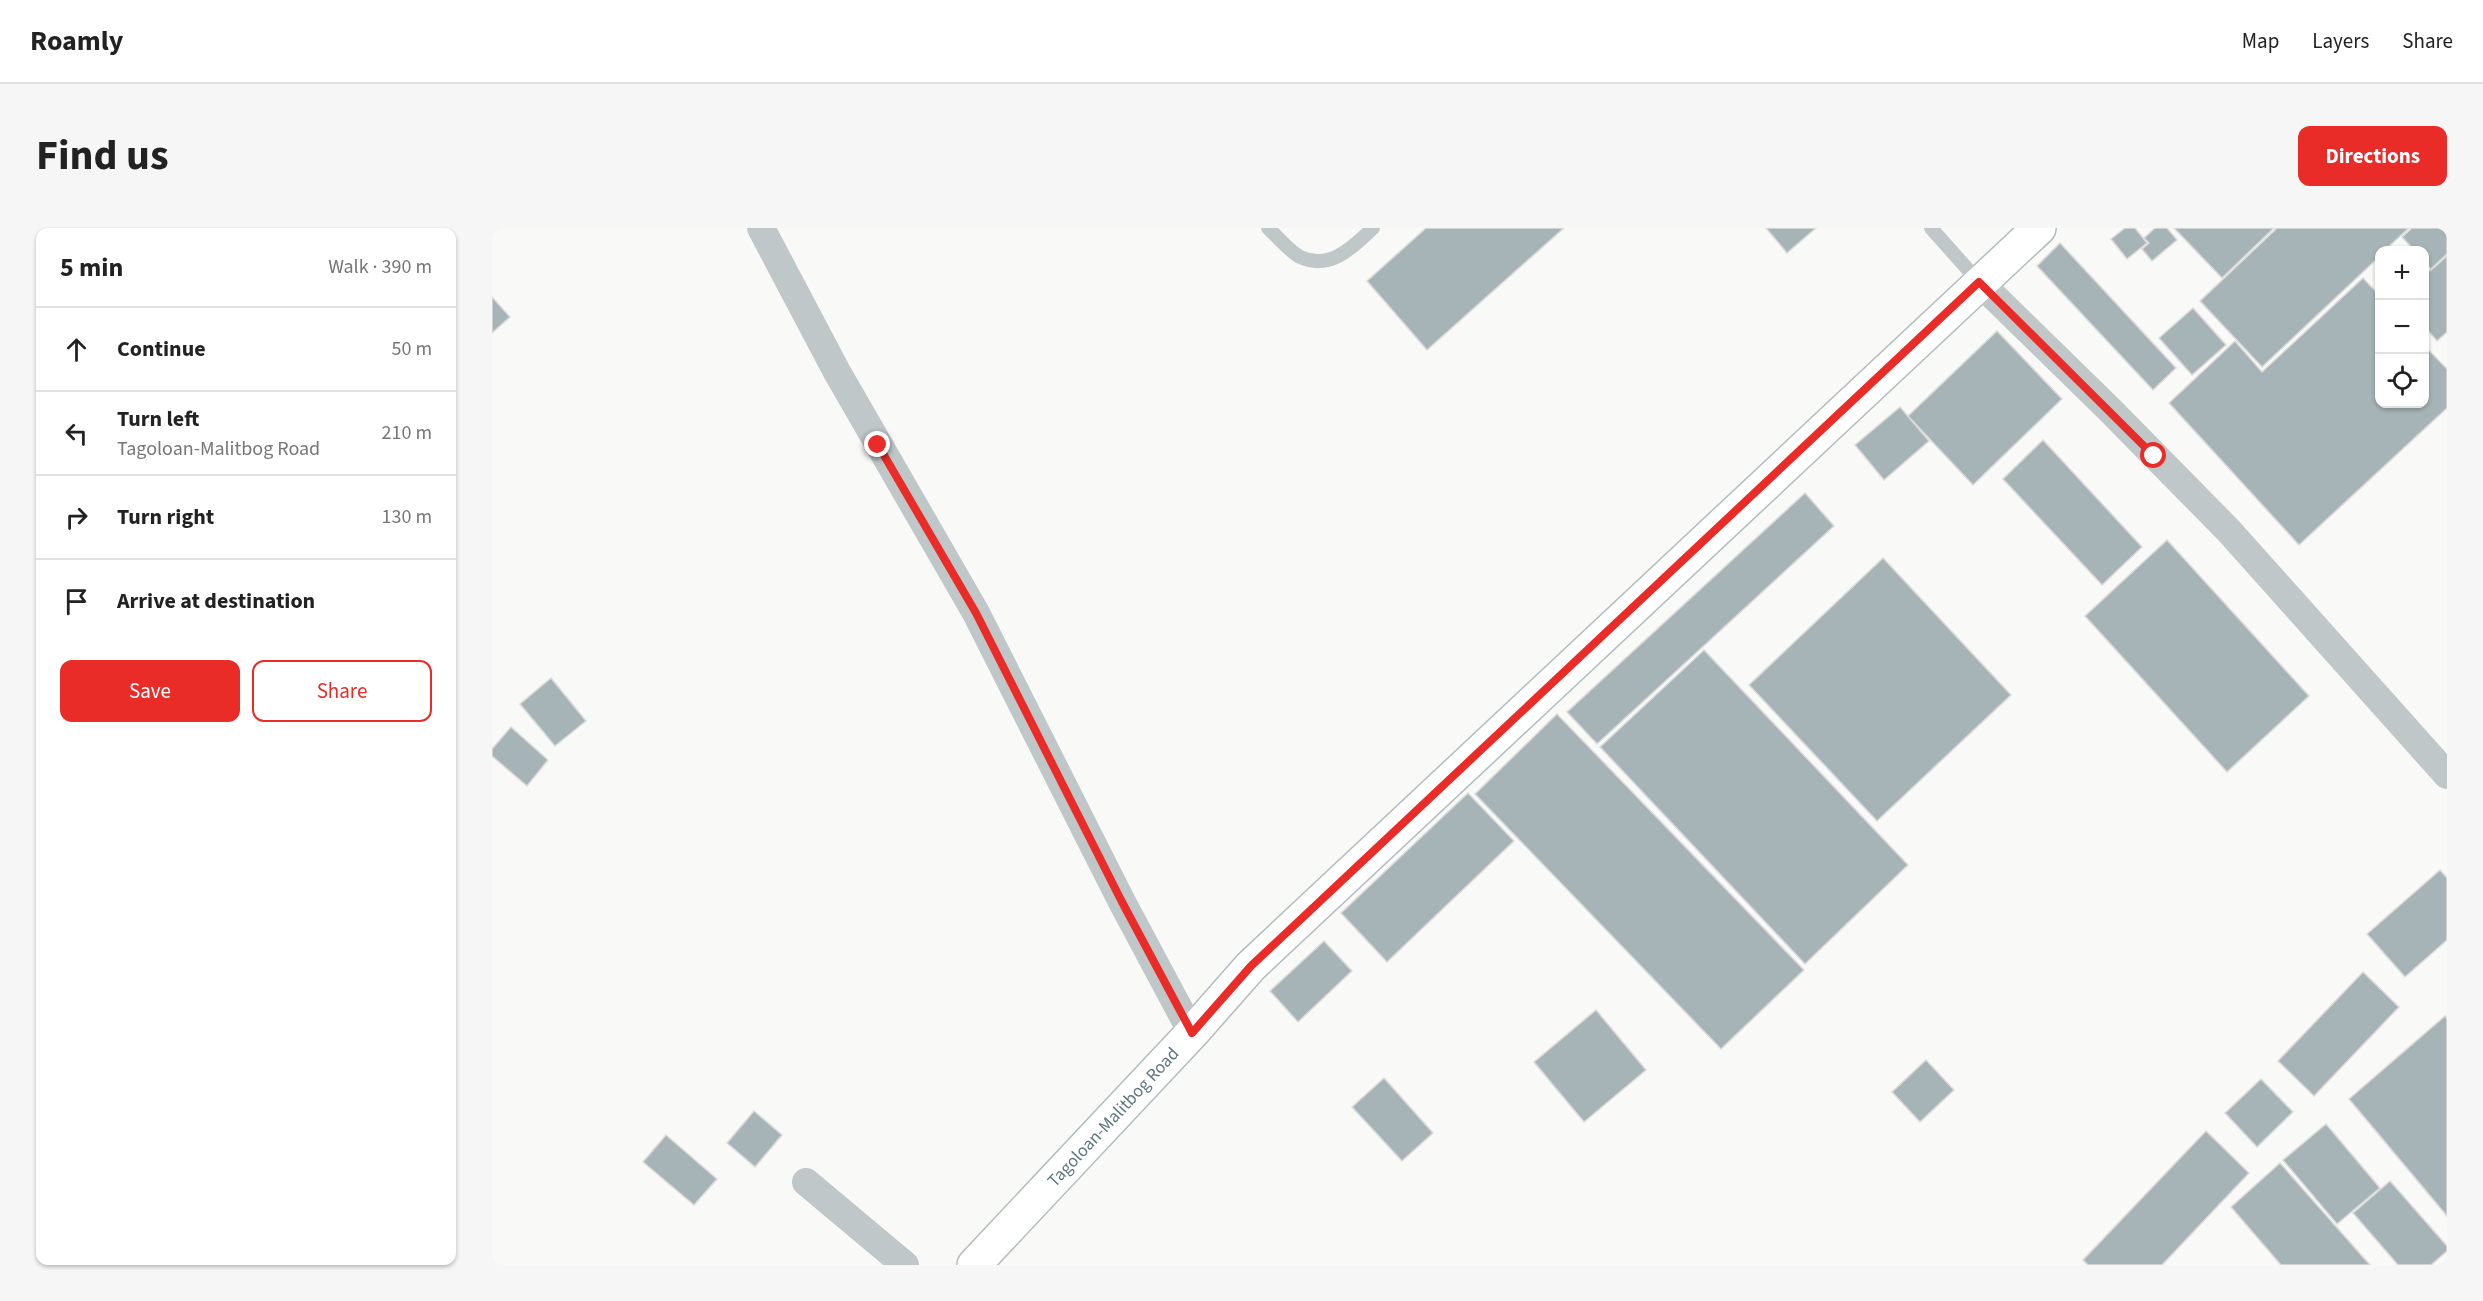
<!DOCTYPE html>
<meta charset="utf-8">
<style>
:root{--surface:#fff;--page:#f6f6f6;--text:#222;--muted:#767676;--line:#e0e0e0;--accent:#e92c28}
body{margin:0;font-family:"Source Sans 3",sans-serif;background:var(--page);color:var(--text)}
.controls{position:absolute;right:18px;top:18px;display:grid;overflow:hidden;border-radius:12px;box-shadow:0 2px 4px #0004}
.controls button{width:54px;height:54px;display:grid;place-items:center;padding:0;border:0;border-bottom:2px solid var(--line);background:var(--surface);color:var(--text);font:30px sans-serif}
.stop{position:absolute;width:18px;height:18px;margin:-14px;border:4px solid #e92c28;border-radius:50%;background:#fff}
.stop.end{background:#e92c28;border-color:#fff;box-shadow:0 2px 6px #0008}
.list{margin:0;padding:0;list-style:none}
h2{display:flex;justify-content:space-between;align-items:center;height:78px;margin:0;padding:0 24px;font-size:26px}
h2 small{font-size:20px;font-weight:400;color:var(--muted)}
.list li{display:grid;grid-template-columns:39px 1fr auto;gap:18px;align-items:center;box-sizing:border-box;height:84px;padding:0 24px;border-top:2px solid var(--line)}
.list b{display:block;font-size:22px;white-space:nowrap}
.list p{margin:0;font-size:20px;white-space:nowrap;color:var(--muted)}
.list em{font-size:20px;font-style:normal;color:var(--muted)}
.actions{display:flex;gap:12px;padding:18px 24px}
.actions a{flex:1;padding:14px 0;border:2px solid var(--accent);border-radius:12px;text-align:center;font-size:21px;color:var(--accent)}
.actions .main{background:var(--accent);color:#fff}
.icon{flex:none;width:33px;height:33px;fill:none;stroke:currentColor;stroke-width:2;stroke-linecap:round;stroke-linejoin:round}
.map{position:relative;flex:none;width:1955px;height:1037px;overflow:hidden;border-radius:12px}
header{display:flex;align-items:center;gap:36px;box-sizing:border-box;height:84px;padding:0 30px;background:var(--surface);border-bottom:2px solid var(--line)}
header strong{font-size:28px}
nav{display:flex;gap:33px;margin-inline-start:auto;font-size:21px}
.intro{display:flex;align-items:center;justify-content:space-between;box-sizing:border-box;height:144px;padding:0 36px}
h1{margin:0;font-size:42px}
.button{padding:15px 27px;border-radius:12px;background:var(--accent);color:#fff;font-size:21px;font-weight:700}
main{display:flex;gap:36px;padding:0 36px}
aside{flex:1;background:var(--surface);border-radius:12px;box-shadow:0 2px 4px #0004}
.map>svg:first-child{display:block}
.building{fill:#a6b4b7;stroke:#dbdbd9;stroke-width:1.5}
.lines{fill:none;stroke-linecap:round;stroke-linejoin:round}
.secondary-casing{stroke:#b2bbbe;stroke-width:36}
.service{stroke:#c0c7c9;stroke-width:14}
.minor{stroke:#c0c7c9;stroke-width:28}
.secondary{stroke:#fff;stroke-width:33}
.route{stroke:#e92c28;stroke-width:8}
.labels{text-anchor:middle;stroke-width:6;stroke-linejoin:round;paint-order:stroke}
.street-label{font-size:18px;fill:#5e767d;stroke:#fff}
</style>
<header>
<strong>Roamly</strong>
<nav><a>Map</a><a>Layers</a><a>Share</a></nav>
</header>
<div class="intro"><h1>Find us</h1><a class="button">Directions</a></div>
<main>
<aside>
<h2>5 min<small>Walk · 390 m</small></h2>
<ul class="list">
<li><svg class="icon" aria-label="ahead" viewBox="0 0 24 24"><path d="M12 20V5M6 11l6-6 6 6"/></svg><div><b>Continue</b></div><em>50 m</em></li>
<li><svg class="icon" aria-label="left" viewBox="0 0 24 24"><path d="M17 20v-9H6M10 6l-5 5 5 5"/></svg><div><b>Turn left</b><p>Tagoloan-Malitbog Road</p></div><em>210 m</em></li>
<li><svg class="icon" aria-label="right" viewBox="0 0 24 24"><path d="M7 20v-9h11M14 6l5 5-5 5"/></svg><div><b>Turn right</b></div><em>130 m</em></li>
<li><svg class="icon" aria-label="arrive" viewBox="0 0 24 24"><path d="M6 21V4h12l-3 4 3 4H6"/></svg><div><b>Arrive at destination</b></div></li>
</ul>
<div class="actions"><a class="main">Save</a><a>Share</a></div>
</aside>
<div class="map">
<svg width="1955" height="1037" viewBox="0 0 1955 1037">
<rect width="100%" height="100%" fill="#f9f9f7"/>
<g class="building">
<path d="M934 0H1072L935 122 875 53Z"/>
<path d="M1274 0H1324L1295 25Z"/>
<path d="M1633 0H1643L1655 15 1635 31 1619 11Z"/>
<path d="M1663 0H1675L1685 12 1660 33 1650 21 1657 15 1652 10Z"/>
<path d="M1682 0H1782L1730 50Z"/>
<path d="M1785 0H1917L1893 22H1888V28L1770 139 1708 73Z"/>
<path d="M1920 0H1955V26L1939 41 1932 34V22H1922L1910 9Z"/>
<path d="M1568 15 1684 140 1661 162 1545 38Z"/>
<path d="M1955 28V104L1945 113 1932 98V36L1938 43Z"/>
<path d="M1871 50 1888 68V176H1932V117L1955 141V180L1807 317 1677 175 1743 113 1770 144Z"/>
<path d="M0 69 18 89 0 105Z"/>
<path d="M1701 80 1734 117 1700 147 1667 110Z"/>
<path d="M1505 103 1570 171 1481 257 1416 188Z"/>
<path d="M1408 179 1437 213 1392 252 1363 217Z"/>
<path d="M1551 212 1650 319 1610 357 1511 251Z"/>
<path d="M1313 265 1342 298 1105 516 1075 484Z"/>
<path d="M1675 312 1817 468 1735 544 1593 388Z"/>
<path d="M1391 330 1519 467 1385 593 1257 457Z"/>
<path d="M1212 422 1416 637 1313 736 1108 519Z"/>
<path d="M59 450 94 493 63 518 28 476Z"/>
<path d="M1065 486 1312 742 1229 821 983 566Z"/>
<path d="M19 499 56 532 35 558 0 528V521Z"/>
<path d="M976 565 1022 613 895 734 849 685Z"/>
<path d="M1948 642 1955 650V712L1913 749 1875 706Z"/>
<path d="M832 713 860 743 806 794 778 763Z"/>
<path d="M1871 744 1907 779 1822 868 1786 833Z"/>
<path d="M1104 782 1154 842 1092 894 1042 834Z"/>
<path d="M1953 788 1955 791V988L1857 871Z"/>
<path d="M1434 832 1462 862 1428 894 1400 864Z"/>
<path d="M892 850 941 905 910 933 860 879Z"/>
<path d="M1769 851 1801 884 1765 919 1733 885Z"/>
<path d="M262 883 290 907 263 939 235 915Z"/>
<path d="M1834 896 1888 960 1845 996 1791 932Z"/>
<path d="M1714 903 1757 945 1670 1037H1596L1591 1032Z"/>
<path d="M174 907 225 951 202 977 151 934Z"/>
<path d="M1788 935 1878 1037H1789L1739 979Z"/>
<path d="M1898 953 1955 1018V1023L1939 1037H1906L1861 985Z"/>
</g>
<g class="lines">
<g class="secondary-casing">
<path id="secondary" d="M482 1037 700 805 759 738 1547 0"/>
</g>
<g class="service">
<path d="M776 0C786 9 797 23 808 29 838 43 861 19 881 0"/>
<path d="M1439 0 1487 54"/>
</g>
<g class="minor">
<path d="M269 0 345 144 484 385 630 674 700 805"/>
<path d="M1487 54 1618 182 1737 303 1955 547"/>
<path d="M314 954 413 1037"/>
</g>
<use href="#secondary" class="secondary"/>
</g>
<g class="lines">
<path class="route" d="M386 217 484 385 630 674 700 805 759 738 1487 54 1662 228"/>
</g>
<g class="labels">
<g class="street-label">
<text transform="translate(621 889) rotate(-47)" y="6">Tagoloan-Malitbog Road</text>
</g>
</g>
</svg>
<div class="controls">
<button>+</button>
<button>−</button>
<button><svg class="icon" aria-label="locate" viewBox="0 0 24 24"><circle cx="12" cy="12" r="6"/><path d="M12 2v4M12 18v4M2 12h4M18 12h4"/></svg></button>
</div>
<div class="stop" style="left:1662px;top:228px"></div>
<div class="stop end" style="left:386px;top:217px"></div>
</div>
</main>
